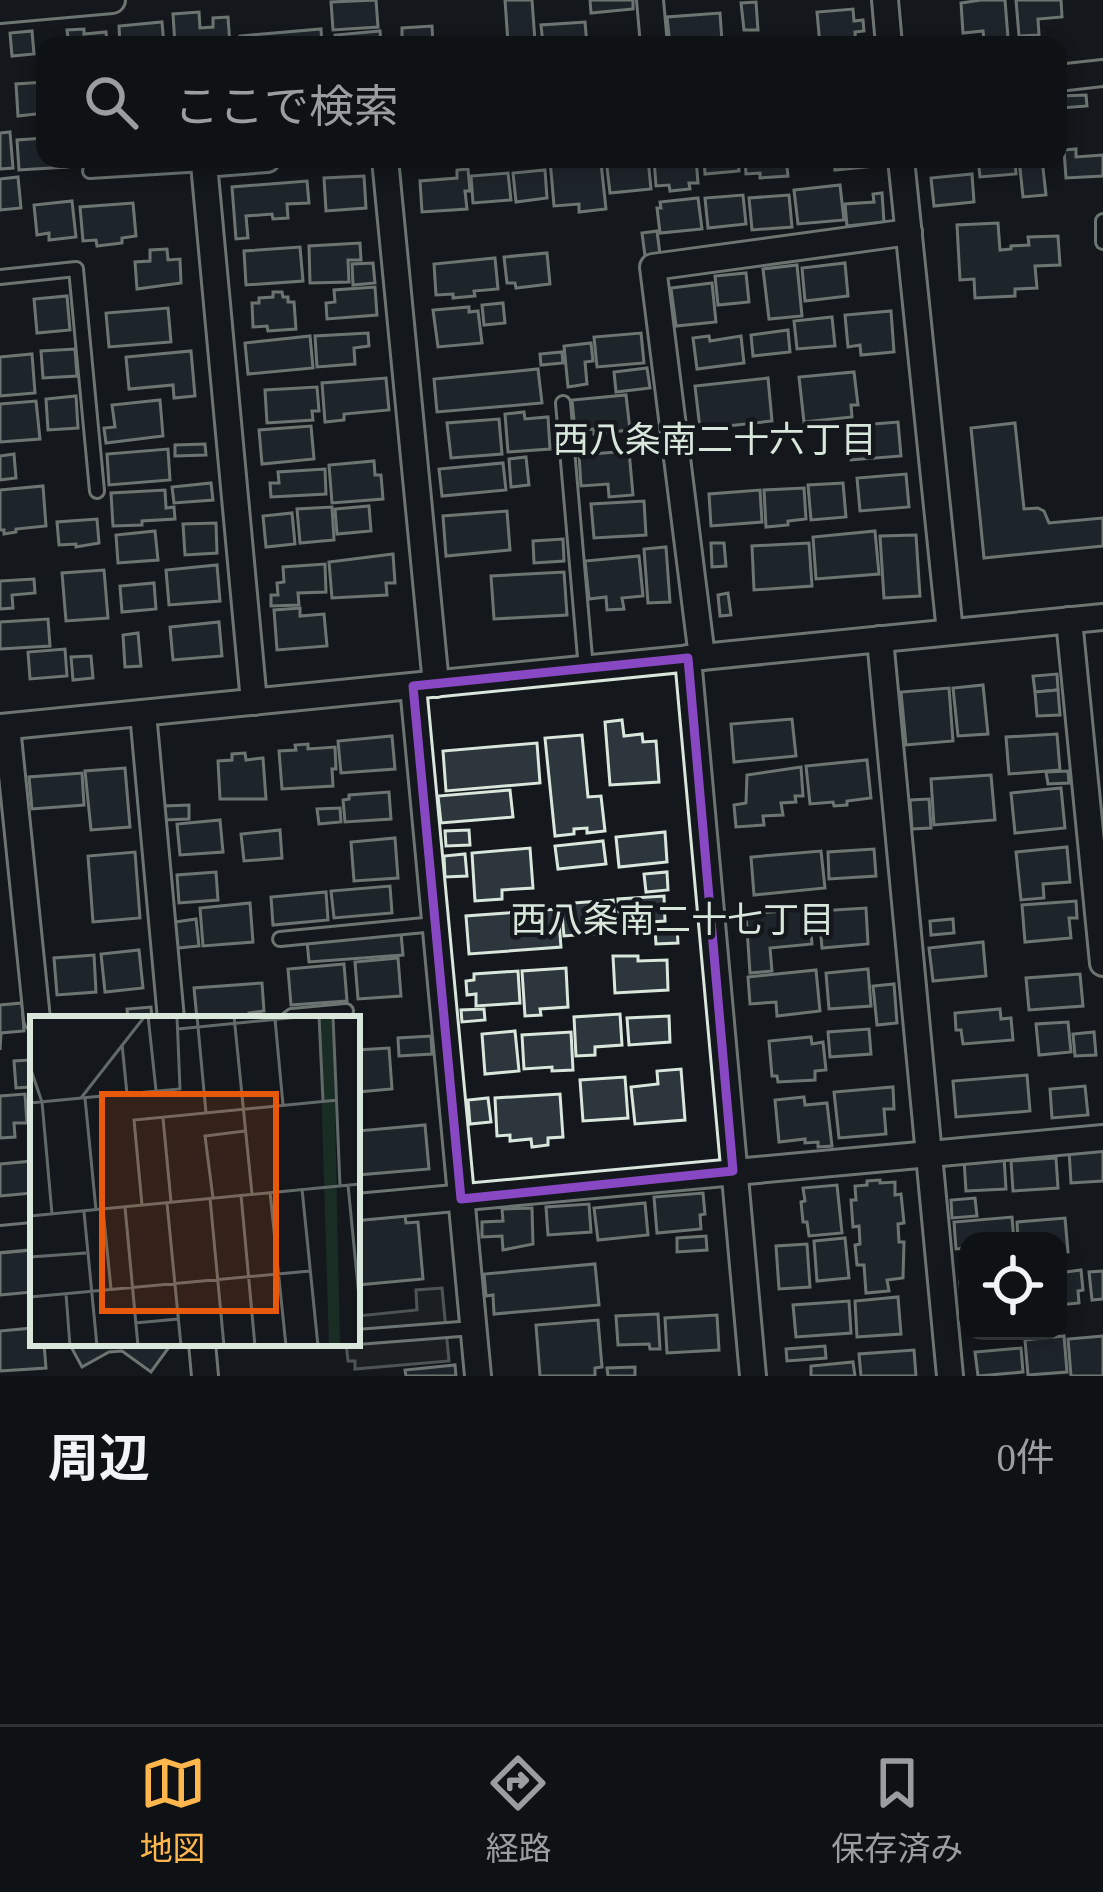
<!DOCTYPE html>
<html lang="ja">
<meta charset="utf-8">
<style>
:root{--surface:#0f1215;--page:#1d2022;--text:#f1f3f6;--muted:#9b9ea0;--line:#2f3234;--accent:#ffb74d}
body{margin:0;font-family:"Times New Roman","Noto Sans JP",serif;background:var(--page);color:var(--text)}
.controls{position:absolute;right:36px;bottom:36px;display:grid;overflow:hidden;border-radius:24px;box-shadow:0 6px 18px #0003}
.controls button{width:108px;height:108px;display:grid;place-items:center;padding:0;border:0;border-bottom:3px solid var(--line);background:var(--surface);color:var(--text);font:60px sans-serif}
.list{margin:0;padding:0;list-style:none}
h2{display:flex;justify-content:space-between;align-items:center;height:156px;margin:0;padding:0 48px;font-size:51px}
h2 small{font-size:39px;font-weight:400;color:var(--muted)}
.icon{flex:none;width:66px;height:66px;fill:none;stroke:currentColor;stroke-width:2;stroke-linecap:round;stroke-linejoin:round}
.map{position:relative;flex:none;width:1103px;height:1376px;overflow:hidden}
.search{position:absolute;background:var(--surface);box-shadow:0 6px 18px #0003;left:36px;right:36px;top:36px;height:132px;display:flex;align-items:center;gap:30px;box-sizing:border-box;padding:0 42px;border-radius:24px;color:var(--muted);font-size:45px}
.sheet{height:348px;background:var(--surface)}
nav{display:flex;justify-content:space-around;align-items:center;box-sizing:border-box;height:168px;border-top:3px solid var(--line);background:var(--surface);font-size:33px;color:var(--muted)}
nav a{display:grid;justify-items:center;gap:6px}
nav .on{color:var(--accent)}
.map>svg:first-child{display:block}
.parking{fill:#24282b;stroke:#939e99;stroke-width:3}
.building{fill:#2c363c;stroke:#d8e6dc;stroke-width:3}
.lines{fill:none;stroke-linecap:round;stroke-linejoin:round}
.service-casing{stroke:#d8e6dc;stroke-width:18}
.minor-casing{stroke:#d8e6dc;stroke-width:30}
.service{stroke:#14181c;stroke-width:12}
.minor{stroke:#14181c;stroke-width:24}
.marked{fill:none;stroke:#8948c3;stroke-width:9;stroke-linejoin:round}
.labels{text-anchor:middle;stroke-width:9;stroke-linejoin:round;paint-order:stroke}
.neighbourhood-label{font-size:36px;fill:#d8e6dc;stroke:#14181c}
.inset-road{fill:none;stroke:#626a69;stroke-width:3}
.view{fill:#e8590c;fill-opacity:0.15;stroke:#e8590c;stroke-width:6}
.inset-edge{fill:none;stroke:#d8e6dc;stroke-width:6}
</style>
<div class="map">
<svg width="1103" height="1376" viewBox="0 0 1103 1376">
<rect width="100%" height="100%" fill="#14181c"/>
<path class="parking" d="M442 1288 449 1361 355 1369V1361H348L346 1343H357V1316L417 1310 416 1290Z"/>
<g class="building">
<path d="M376 0 378 27 333 30 331 2Z"/>
<path d="M505 0H532L535 41 508 43Z"/>
<path d="M590 0H633V9L591 13Z"/>
<path d="M981 0H1005L1008 38 984 40 983 31 963 33 961 3Z"/>
<path d="M1016 0H1061L1062 17 1038 19 1039 35 1019 36Z"/>
<path d="M756 2 758 30H744L741 3Z"/>
<path d="M853 9 854 21 863 20 864 31 855 32 856 45H820L817 12Z"/>
<path d="M199 12 200 28 213 27V18L228 17 230 45H175L173 14Z"/>
<path d="M720 13 722 42 670 45 667 17Z"/>
<path d="M162 22 164 45H120L119 26Z"/>
<path d="M585 22 587 45H543L541 25Z"/>
<path d="M432 26 433 45H402V28Z"/>
<path d="M84 29V34L106 32 107 42 115 41V45H69L67 30Z"/>
<path d="M321 29 322 45H241L240 36Z"/>
<path d="M32 31 34 54 12 56 10 33Z"/>
<path d="M380 31 381 45H335V35Z"/>
<path d="M45 82V113L18 116 16 84Z"/>
<path d="M1086 95 1087 106 1062 108 1061 96Z"/>
<path d="M10 132 13 168 0 169V133Z"/>
<path d="M45 138V159H66L67 167 19 170 17 140Z"/>
<path d="M1076 149V157L1103 155V176L1066 178 1064 150Z"/>
<path d="M572 159 573 166 601 163 606 209 579 212V204L554 206 550 160Z"/>
<path d="M606 159H648L651 189 610 193Z"/>
<path d="M654 159H696L698 183H689L690 189 670 191 669 185 656 186Z"/>
<path d="M704 159H738L739 171 705 174Z"/>
<path d="M745 159H786L788 176 760 178V173L746 174Z"/>
<path d="M834 159H875L876 166 835 170Z"/>
<path d="M978 159H1015L1016 174 980 177Z"/>
<path d="M1019 159H1042L1046 195 1023 197Z"/>
<path d="M468 169 470 191H465L467 209 422 212 420 181 457 178V170Z"/>
<path d="M545 170 547 198 516 202 513 173Z"/>
<path d="M508 173 511 200 473 203 471 176Z"/>
<path d="M972 174 974 202 934 206 931 178Z"/>
<path d="M364 176 366 208 326 211 324 178Z"/>
<path d="M18 177 21 208 0 210V179Z"/>
<path d="M307 181 309 203 287 204 288 218 273 219 272 214 246 216 248 238 236 239 232 187Z"/>
<path d="M840 185 844 220 798 224 794 190Z"/>
<path d="M882 193 884 222 847 226 845 204 874 202 873 194Z"/>
<path d="M743 195 746 224 708 228 705 198Z"/>
<path d="M789 195 792 227 752 230 749 198Z"/>
<path d="M698 198 702 229 660 233 657 208H661L660 202Z"/>
<path d="M72 201 76 237 49 240V233L37 235 34 205Z"/>
<path d="M133 203 136 236 122 238V243L97 246 96 240 83 241 80 207Z"/>
<path d="M998 223 1000 250 1011 249V246L1029 245 1028 237 1058 236 1060 265 1035 266 1037 288 1015 289V296L975 298 974 279 960 280 957 225Z"/>
<path d="M657 231 660 254 645 256 642 233Z"/>
<path d="M360 243 361 260H348L349 282 310 283 309 246Z"/>
<path d="M300 247 303 281 246 285 244 251Z"/>
<path d="M167 249 168 260 180 259 181 283 137 289 135 262 150 261V250Z"/>
<path d="M547 253 550 284 516 288 515 283H507L504 257Z"/>
<path d="M495 258 498 289 474 291 475 296 453 298V294L436 295 434 264Z"/>
<path d="M373 263 375 283 353 285 352 264Z"/>
<path d="M845 263 848 296 805 301 802 268Z"/>
<path d="M797 265 802 316 769 319 763 269Z"/>
<path d="M746 273 749 302 718 305 715 276Z"/>
<path d="M712 283 716 322 676 326 671 288Z"/>
<path d="M375 287 377 315 327 319 326 303 335 302 334 290Z"/>
<path d="M273 292H282L283 297H288V302H294L296 329 268 331 267 326 253 327 252 303H259V298L273 297Z"/>
<path d="M67 296 70 330 37 333 34 299Z"/>
<path d="M503 303 505 323 484 325 482 305Z"/>
<path d="M469 307V312L478 311 482 343 438 347 433 310Z"/>
<path d="M168 308 171 342 109 347 106 313Z"/>
<path d="M891 311 894 352 861 355 860 345 848 347 845 315Z"/>
<path d="M832 317 835 346 797 349 794 321Z"/>
<path d="M788 330 790 352 753 356 751 335Z"/>
<path d="M368 333 369 346 354 348 355 364 317 367 315 336Z"/>
<path d="M641 333 644 363 597 367 594 337Z"/>
<path d="M310 336 313 368 248 374 245 343Z"/>
<path d="M709 336 710 341 741 336 744 363 697 369 693 338Z"/>
<path d="M591 343 593 361 585 362 587 384 568 387 564 346Z"/>
<path d="M75 349 77 376 43 378 41 351Z"/>
<path d="M191 351 195 396 174 398 173 385 129 389 126 357Z"/>
<path d="M562 352 563 363 541 365 540 354Z"/>
<path d="M32 354 35 393 0 396V357Z"/>
<path d="M647 368 650 388 616 392 614 372Z"/>
<path d="M538 369 542 403 437 412 434 379Z"/>
<path d="M854 372 858 405H851L852 417 804 422 799 377Z"/>
<path d="M386 378 389 410 344 414V420L325 422 322 383Z"/>
<path d="M768 378 772 421 700 429 695 386Z"/>
<path d="M317 387 319 411H312L313 420 267 423 265 390Z"/>
<path d="M626 395 630 430 594 434V429L575 431 572 400Z"/>
<path d="M76 396 78 428 48 430 46 399Z"/>
<path d="M160 400 163 436 106 443 104 428 115 427 112 405Z"/>
<path d="M36 401 40 439 0 442V404Z"/>
<path d="M524 412 525 419 548 417 550 449 508 452 505 414Z"/>
<path d="M499 419 502 454 451 458 447 423Z"/>
<path d="M898 422 901 456 851 460 849 426Z"/>
<path d="M1015 423 1024 509 1038 508 1044 511 1049 523 1103 518V546L984 558 971 428Z"/>
<path d="M311 426 314 459 262 464 259 430Z"/>
<path d="M205 444 206 455 175 456V445Z"/>
<path d="M168 449 170 480 109 485 107 454Z"/>
<path d="M629 451 633 495 609 497 608 484 581 486 579 455Z"/>
<path d="M14 454 16 478 0 480V456Z"/>
<path d="M526 457 529 485 511 487 509 459Z"/>
<path d="M374 461 375 475H381L383 499 332 503 329 465Z"/>
<path d="M503 463 506 490 442 496 439 469Z"/>
<path d="M325 469 326 494 271 497 270 483H279L278 472Z"/>
<path d="M906 474 909 507 860 511 857 478Z"/>
<path d="M211 483 213 500 174 503 172 487Z"/>
<path d="M843 483 846 517 811 520 808 485Z"/>
<path d="M43 486 46 526 16 529V532L4 534V530H0V490Z"/>
<path d="M804 488 806 519 788 521V525L766 527 764 490Z"/>
<path d="M165 490 166 508 174 507 175 519 142 521V525L113 526 111 493Z"/>
<path d="M760 490 762 522 711 526 709 494Z"/>
<path d="M644 501 646 535 594 538 591 504Z"/>
<path d="M369 506 371 531 337 534 335 509Z"/>
<path d="M332 507 334 540 300 543 297 509Z"/>
<path d="M507 511 510 550 446 556 443 516Z"/>
<path d="M292 513 295 544 266 547 263 516Z"/>
<path d="M97 519 99 543 76 547V544L59 545 57 522Z"/>
<path d="M216 523 217 553 185 555 183 524Z"/>
<path d="M155 531 158 560 118 563 116 535Z"/>
<path d="M875 531 879 574 816 579 813 537Z"/>
<path d="M916 535 920 596 884 598 880 536Z"/>
<path d="M563 539 564 561 534 563 533 541Z"/>
<path d="M711 543H724L726 566 712 567Z"/>
<path d="M809 543 812 586 754 590 752 546Z"/>
<path d="M666 547 670 602 648 603 644 549Z"/>
<path d="M393 554 395 583H386L387 595 332 598 329 562Z"/>
<path d="M639 556 643 596 622 598 624 609 607 610 606 597 589 599 585 561Z"/>
<path d="M325 564 326 592 298 593 299 605 271 606V595H278L277 583 284 582 283 567Z"/>
<path d="M217 565 220 601 169 605 166 570Z"/>
<path d="M104 570 108 618 66 621 62 573Z"/>
<path d="M564 572 567 615 494 619 491 576Z"/>
<path d="M34 579 35 593 12 595 13 608 0 609V581Z"/>
<path d="M154 583 156 609 122 612 120 586Z"/>
<path d="M728 593 731 615 720 616 718 595Z"/>
<path d="M300 608V616L324 614 327 646 277 650 274 610Z"/>
<path d="M48 619 50 646 0 649V622Z"/>
<path d="M219 622 222 656 173 660 170 627Z"/>
<path d="M138 633 141 666 125 667 123 635Z"/>
<path d="M65 649 67 676 30 679 28 652Z"/>
<path d="M91 656 93 678 73 680 71 657Z"/>
<path d="M1057 674 1058 690 1035 692 1033 676Z"/>
<path d="M983 685 988 734 958 736 953 688Z"/>
<path d="M949 688 953 741 906 745 901 692Z"/>
<path d="M1058 690 1060 715 1037 716 1035 692Z"/>
<path d="M792 719 796 756 734 762 731 724Z"/>
<path d="M622 720 624 736 642 734 643 742 656 741 659 782 610 785 605 722Z"/>
<path d="M1057 734 1060 770 1009 774 1006 737Z"/>
<path d="M582 735 588 797 601 796 605 831 587 833V828L574 829V834L555 836 545 738Z"/>
<path d="M392 736 395 769 341 773 338 741Z"/>
<path d="M537 743 540 783 446 791 443 751Z"/>
<path d="M308 744V749L335 747 336 769H332L333 786 282 789 279 751 296 750 295 745Z"/>
<path d="M245 753 246 760 263 758 266 799H220L218 761 232 760V754Z"/>
<path d="M867 760 871 798 847 801V805L834 806 833 802 810 804 806 766Z"/>
<path d="M801 767 803 796H795L796 802 781 803 783 815 763 816 764 825 736 827 734 805 746 803 747 775Z"/>
<path d="M125 768 130 827 91 830 85 771Z"/>
<path d="M1068 771 1069 783 1048 784 1046 772Z"/>
<path d="M82 773 84 805 32 809 29 777Z"/>
<path d="M991 775 995 820 934 825 931 779Z"/>
<path d="M1061 788 1065 828 1015 833 1011 793Z"/>
<path d="M510 790 513 817 441 823 438 796Z"/>
<path d="M389 792 391 819 345 822 343 800 349 799V795Z"/>
<path d="M929 799 931 828 912 829 910 800Z"/>
<path d="M189 805V819L164 820V806Z"/>
<path d="M340 808 341 822 319 824 317 809Z"/>
<path d="M220 820 223 852 180 855 177 824Z"/>
<path d="M280 830 282 858 244 861 241 834Z"/>
<path d="M469 830 470 845 446 846 445 831Z"/>
<path d="M665 832 667 862 619 867 616 837Z"/>
<path d="M395 838 398 878 354 881 351 842Z"/>
<path d="M603 841 606 864 558 869 555 846Z"/>
<path d="M1067 847 1070 882 1043 884 1044 898 1021 900 1016 852Z"/>
<path d="M530 848 533 888 502 890V899L475 901 472 853Z"/>
<path d="M874 849 876 876 829 879 828 852Z"/>
<path d="M821 851 825 888 754 895 751 857Z"/>
<path d="M135 852 140 918 93 922 88 856Z"/>
<path d="M465 854 467 876 445 877 444 856Z"/>
<path d="M216 872 218 900 179 903 177 875Z"/>
<path d="M667 872 668 890 646 892 644 874Z"/>
<path d="M390 886 392 913 334 918 331 891Z"/>
<path d="M326 892 328 920 273 925 271 897Z"/>
<path d="M664 896 665 921 620 924 618 899Z"/>
<path d="M613 900 616 932 564 936 561 904Z"/>
<path d="M1076 901 1077 918H1069L1071 938 1025 942 1022 905Z"/>
<path d="M250 903 253 942 203 946 200 908Z"/>
<path d="M866 908 868 944 822 948 819 911Z"/>
<path d="M558 909 561 947 469 954 466 916Z"/>
<path d="M809 909 812 944 770 948 772 971 750 973 746 914Z"/>
<path d="M196 919 199 946 178 948 175 922Z"/>
<path d="M953 919 954 933 931 935 930 921Z"/>
<path d="M677 928 678 943 656 944 655 929Z"/>
<path d="M401 933 403 955 309 962 307 941Z"/>
<path d="M983 942 986 976 933 981 929 948Z"/>
<path d="M139 950 143 988 105 992 101 954Z"/>
<path d="M94 955 96 992 57 995 54 958Z"/>
<path d="M613 956H638V961L667 960 668 990 615 993Z"/>
<path d="M398 958 401 996 358 999 355 962Z"/>
<path d="M344 964 347 1001 291 1005 288 969Z"/>
<path d="M566 968 568 1007 540 1009 541 1015 525 1016 522 971Z"/>
<path d="M868 969 871 1006 829 1009 826 973Z"/>
<path d="M816 970 820 1011 777 1016 776 1002 750 1004 748 977Z"/>
<path d="M518 971 520 1003 476 1006V994L467 995 466 981 474 980V974Z"/>
<path d="M1080 974 1083 1006 1029 1010 1026 978Z"/>
<path d="M262 983 264 1011 249 1013V1018L197 1019 194 988Z"/>
<path d="M894 984 897 1023 877 1025 873 986Z"/>
<path d="M22 1003 24 1031 1 1033 0 1050V1005Z"/>
<path d="M151 1007 152 1019H128L127 1009Z"/>
<path d="M484 1009 485 1020 462 1022 461 1010Z"/>
<path d="M1000 1009 1001 1019 1011 1018 1013 1040 963 1044 961 1030H956L955 1013Z"/>
<path d="M620 1014 622 1045 595 1047V1055L576 1056 574 1017Z"/>
<path d="M669 1016 670 1042 629 1045 627 1018Z"/>
<path d="M1068 1022 1071 1052 1039 1055 1036 1024Z"/>
<path d="M869 1029 871 1054 830 1057 828 1032Z"/>
<path d="M515 1031 519 1071 485 1074 482 1034Z"/>
<path d="M571 1032 573 1070 552 1071V1067L524 1069 522 1035Z"/>
<path d="M1094 1032 1096 1055 1075 1056 1073 1034Z"/>
<path d="M431 1036 432 1054 399 1056 398 1038Z"/>
<path d="M811 1037 812 1044 823 1042 826 1070 815 1071V1080L778 1082 777 1076H772L769 1041Z"/>
<path d="M389 1048 392 1089 357 1092V1050Z"/>
<path d="M29 1060 30 1087 16 1088 14 1061Z"/>
<path d="M681 1069 685 1120 635 1124 631 1087 658 1084 657 1071Z"/>
<path d="M1027 1075 1030 1111 956 1117 953 1081Z"/>
<path d="M625 1077 628 1118 583 1121 580 1080Z"/>
<path d="M1085 1086 1088 1115 1052 1118 1050 1089Z"/>
<path d="M893 1087 894 1109H884L886 1134 839 1138 834 1092Z"/>
<path d="M25 1094 27 1123H14L15 1137 0 1138V1096Z"/>
<path d="M560 1094 563 1137 548 1138V1145L532 1147 531 1139 510 1141V1135L497 1136 495 1098Z"/>
<path d="M804 1097 805 1105 827 1103 832 1146 818 1147V1142L805 1143V1139L779 1142 775 1100Z"/>
<path d="M488 1098 491 1122 470 1124 468 1100Z"/>
<path d="M425 1125 429 1169 357 1175V1131Z"/>
<path d="M1103 1147V1181L1071 1183 1069 1150Z"/>
<path d="M1004 1157 1006 1189 966 1191 964 1160Z"/>
<path d="M1056 1158 1058 1188 1013 1191 1011 1161Z"/>
<path d="M33 1161V1193L0 1196V1164Z"/>
<path d="M880 1180V1183L895 1182V1195L901 1194 904 1223 898 1224 899 1242H904L903 1278 887 1280 889 1291 866 1293 864 1265H857L855 1245 860 1244 859 1226 853 1227 851 1200H856L855 1186 867 1185V1181Z"/>
<path d="M837 1185 842 1233 809 1236 807 1222H803L801 1202 805 1201 803 1188Z"/>
<path d="M703 1193 705 1214 700 1215 701 1229 657 1233 654 1197Z"/>
<path d="M975 1198 977 1216 952 1218 951 1200Z"/>
<path d="M645 1203 648 1235 598 1240 594 1208Z"/>
<path d="M589 1204 591 1232 548 1235 546 1207Z"/>
<path d="M532 1208 533 1244 503 1250 502 1236 482 1237V1222L503 1221 502 1209Z"/>
<path d="M405 1216 406 1223 418 1222 423 1279 357 1285V1228H361L360 1220Z"/>
<path d="M1012 1217 1014 1241H968V1248L956 1249 954 1222Z"/>
<path d="M1065 1218 1068 1252 1058 1253V1241H1018L1017 1222Z"/>
<path d="M706 1236 707 1250 677 1252V1238Z"/>
<path d="M845 1238 849 1278 817 1281 814 1241Z"/>
<path d="M807 1244 810 1287 779 1289 776 1246Z"/>
<path d="M33 1250V1292L0 1295V1253Z"/>
<path d="M595 1264 599 1305 494 1314 493 1295 486 1296 484 1274Z"/>
<path d="M1081 1270 1083 1290 1078 1291 1079 1303 1058 1305V1273Z"/>
<path d="M1103 1271V1299L1092 1300 1089 1272Z"/>
<path d="M960 1282H968V1315H962Z"/>
<path d="M898 1297 901 1334 857 1337 855 1301Z"/>
<path d="M849 1301 851 1333 796 1337 793 1305Z"/>
<path d="M658 1314 660 1349H650L649 1344 618 1345 616 1316Z"/>
<path d="M717 1315 719 1350 667 1353 665 1318Z"/>
<path d="M598 1320 602 1367 595 1368V1376H540L536 1325Z"/>
<path d="M33 1328V1343H44L46 1368 0 1371V1331Z"/>
<path d="M1064 1336 1067 1372 1028 1375 1025 1340Z"/>
<path d="M1103 1336V1376H1071L1068 1339Z"/>
<path d="M69 1343H172L151 1372 122 1351 109 1352 82 1367Z"/>
<path d="M825 1346 826 1358 787 1361 786 1349Z"/>
<path d="M1021 1348 1023 1372 978 1376 975 1352Z"/>
<path d="M914 1350 916 1376H861L859 1354Z"/>
<path d="M853 1362 855 1376H811V1366Z"/>
<path d="M455 1365 456 1376H406L405 1370Z"/>
<path d="M635 1367V1376H608L607 1368Z"/>
</g>
<g class="lines">
<g class="service-casing">
<g id="service">
<path d="M90 171 204 164"/>
<path d="M1103 221V242"/>
<path d="M0 277 76 269 97 491"/>
<path d="M563 403 586 669"/>
<path d="M280 939 435 924"/>
<path d="M288 1019 292 1016 346 1011"/>
<path d="M357 1337 473 1328"/>
</g>
</g>
<g class="minor-casing">
<g id="minor">
<path d="M650 0 654 45"/>
<path d="M885 0 889 45"/>
<path d="M0 10 112 0"/>
<path d="M1058 78 1103 73"/>
<path d="M385 159 436 684"/>
<path d="M901 159 950 632"/>
<path d="M1069 620 1103 963"/>
<path d="M880 639 950 1376"/>
<path d="M702 657 653 267 909 232"/>
<path d="M688 658 753 1376"/>
<path d="M413 686 478 1376"/>
<path d="M254 702 204 164 267 159"/>
<path d="M143 713 171 1019"/>
<path d="M0 727 1103 617"/>
<path d="M7 727 37 1019"/>
<path d="M357 1207 1103 1138"/>
<path d="M0 1239 33 1236"/>
<path d="M202 1343 205 1376"/>
</g>
</g>
<use href="#service" class="service"/>
<use href="#minor" class="minor"/>
</g>
<path d="M0 0H1103V1376H0ZM688 658 733 1171 461 1199 413 686Z" fill="#14181c" fill-opacity=".55" fill-rule="evenodd"/>
<path class="marked" d="M688 658 733 1171 461 1199 413 686Z"/>
<g class="labels">
<g class="neighbourhood-label">
<text x="715" y="452">西八条南二十六丁目</text>
<text x="673" y="932">西八条南二十七丁目</text>
</g>
</g>
<g transform="translate(30 1016)">
<rect width="330" height="330" fill="#14181c"/>
<path d="M289 0H303L310 330H299Z" fill="#1a2d24"/>
<path class="inset-road" d="M118 0 126 74M167 0 176 97M204 0 222 178M289 0 293 85M303 0 310 170M245 3 253 89M148 13 279 0M92 28 97 78M0 51 12 86 22 198M51 82 150 73 147 0M55 82 66 194M0 87 51 82 115 0M133 102 141 186M318 169 330 291M272 173 288 330M240 176 256 330M211 179 225 330M180 182 194 330M183 182 175 120 215 115M137 187 151 330M112 189 104 104 308 84M95 191 108 330M73 193 81 273M54 196 67 330M0 200 330 168M0 241 56 237M36 278 40 330M0 281 280 255M105 307 148 303"/>
<path class="view" d="M72 78H246V295H72Z"/>
<rect width="330" height="330" class="inset-edge"/>
</g>
</svg>
<div class="controls">
<button><svg class="icon" aria-label="locate" viewBox="0 0 24 24"><circle cx="12" cy="12" r="6"/><path d="M12 2v4M12 18v4M2 12h4M18 12h4"/></svg></button>
</div>
<div class="search"><svg class="icon" aria-label="search" viewBox="0 0 24 24"><circle cx="10" cy="10" r="6"/><path d="M15 15l6 6"/></svg>ここで検索</div>
</div>
<section class="sheet">
<h2>周辺<small>0件</small></h2>
<ul class="list">
</ul>
</section>
<nav>
<a class="on"><svg class="icon" aria-label="map" viewBox="0 0 24 24"><path d="M3 6l6-2 6 2 6-2v14l-6 2-6-2-6 2zM9 4v14M15 6v14"/></svg>地図</a>
<a><svg class="icon" aria-label="directions" viewBox="0 0 24 24"><path d="M12 3l9 9-9 9-9-9zM9 14v-3h6M13 9l2 2-2 2"/></svg>経路</a>
<a><svg class="icon" aria-label="saved" viewBox="0 0 24 24"><path d="M7 4h10v16l-5-4-5 4z"/></svg>保存済み</a>
</nav>
